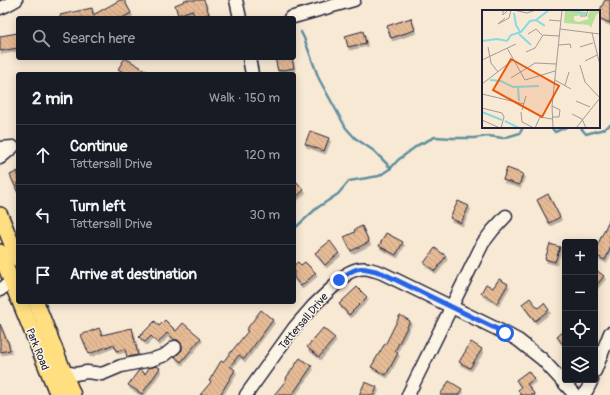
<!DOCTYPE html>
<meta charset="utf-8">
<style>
:root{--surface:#171b24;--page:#242831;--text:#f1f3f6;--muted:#9ea1a6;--line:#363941}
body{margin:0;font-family:Pangolin,sans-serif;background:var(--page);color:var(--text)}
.controls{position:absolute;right:12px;bottom:12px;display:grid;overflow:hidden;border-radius:4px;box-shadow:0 2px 10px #0003}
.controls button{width:36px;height:36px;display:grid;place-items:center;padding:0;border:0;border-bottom:1px solid var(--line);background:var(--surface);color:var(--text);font:20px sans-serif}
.stop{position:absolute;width:12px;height:12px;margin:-9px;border:3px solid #2563eb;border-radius:50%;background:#fff}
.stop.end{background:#2563eb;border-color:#fff;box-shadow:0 1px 4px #0008}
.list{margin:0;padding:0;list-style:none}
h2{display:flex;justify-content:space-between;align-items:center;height:52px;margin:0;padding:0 16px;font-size:17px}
h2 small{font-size:13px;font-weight:400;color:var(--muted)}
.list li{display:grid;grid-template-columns:26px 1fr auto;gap:12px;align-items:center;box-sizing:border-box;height:60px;padding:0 16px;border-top:1px solid var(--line)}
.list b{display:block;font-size:15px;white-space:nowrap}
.list p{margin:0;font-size:13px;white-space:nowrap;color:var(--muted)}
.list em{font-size:13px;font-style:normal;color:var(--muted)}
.icon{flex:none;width:22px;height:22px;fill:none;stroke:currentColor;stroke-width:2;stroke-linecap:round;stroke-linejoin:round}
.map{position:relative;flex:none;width:610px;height:395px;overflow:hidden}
.search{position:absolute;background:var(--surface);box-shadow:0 2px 10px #0003;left:16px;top:16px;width:280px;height:44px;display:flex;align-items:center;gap:10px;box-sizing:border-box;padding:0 14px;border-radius:4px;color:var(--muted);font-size:15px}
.panel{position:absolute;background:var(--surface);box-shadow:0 2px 10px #0003;left:16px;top:72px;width:280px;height:232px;border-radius:4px}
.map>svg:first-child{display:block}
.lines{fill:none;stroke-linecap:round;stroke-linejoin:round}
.stream{stroke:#60909d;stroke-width:2.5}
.building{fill:url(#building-back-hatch);stroke:#22223b;filter:url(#shadow)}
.minor-casing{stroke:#22223b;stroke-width:15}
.major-casing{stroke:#22223b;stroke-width:18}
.minor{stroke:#fcf5e5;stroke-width:12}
.major{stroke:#ffdf80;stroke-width:15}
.route{stroke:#2563eb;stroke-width:5}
.labels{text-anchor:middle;stroke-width:3;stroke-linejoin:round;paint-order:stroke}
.street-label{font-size:11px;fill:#22223b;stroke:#fcf5e5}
.inset-river{fill:none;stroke:#89dadf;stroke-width:2}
.inset-road{fill:none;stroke:#a29997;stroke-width:1}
.view{fill:#e8590c;fill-opacity:0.15;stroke:#e8590c;stroke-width:2}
.inset-edge{fill:none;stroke:#22223b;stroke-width:2}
</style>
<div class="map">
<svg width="610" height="395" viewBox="0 0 610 395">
<defs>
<pattern id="building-back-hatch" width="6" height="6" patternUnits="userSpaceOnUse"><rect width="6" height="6" fill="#e6bb96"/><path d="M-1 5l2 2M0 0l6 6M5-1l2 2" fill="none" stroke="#c5a082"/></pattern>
<filter id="shadow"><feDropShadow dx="1.5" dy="3" stdDeviation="0" flood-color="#0004"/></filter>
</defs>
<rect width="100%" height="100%" fill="#f8e9d5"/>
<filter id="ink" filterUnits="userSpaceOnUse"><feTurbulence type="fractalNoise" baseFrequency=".025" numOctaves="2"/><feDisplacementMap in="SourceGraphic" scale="8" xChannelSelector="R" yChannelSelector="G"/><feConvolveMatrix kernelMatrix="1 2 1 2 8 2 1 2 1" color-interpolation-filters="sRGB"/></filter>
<g filter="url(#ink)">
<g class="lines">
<g class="stream">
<path d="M301 32 304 38 319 79 346 128 355 138 374 151 391 168"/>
<path d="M548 127H551L555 132 566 127"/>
<path d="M580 127 586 134 604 129 610 125"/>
<path d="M294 229 317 208 338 194 349 181 379 176 391 168 398 160 418 145 435 137 452 138H474L488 136 503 138 520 133 523 127"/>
</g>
</g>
<g class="building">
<path d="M120 0H124L131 13 122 18H60V15L92 8 93 15Z"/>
<path d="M184 0H204L209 14 195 18 192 10 178 15 175 5 185 1Z"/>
<path d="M605 0H610V23L599 18V12Z"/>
<path d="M411 18 415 30 391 38 387 26Z"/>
<path d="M363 31 366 43 348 47 345 36Z"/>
<path d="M18 33V48L0 51V36Z"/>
<path d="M125 58 152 74H121L123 72 118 69Z"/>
<path d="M275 58H292L294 68 278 71Z"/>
<path d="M310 131 329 138 324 151 305 144Z"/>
<path d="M507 168 523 174 519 185 503 180Z"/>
<path d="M18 171V193L10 175Z"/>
<path d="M294 179 304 190 294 199Z"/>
<path d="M548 194 560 217 549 223 537 200Z"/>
<path d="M458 201 469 206 461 223 450 218Z"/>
<path d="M610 218V249L605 260 595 255V245L597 246Z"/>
<path d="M362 226 369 242 351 251 344 237 355 232 354 230Z"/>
<path d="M386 233 403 242 396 255 379 246Z"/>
<path d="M330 241 339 253 325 265 315 253Z"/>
<path d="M550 244 560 247 555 262 545 259Z"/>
<path d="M435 248 446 256 435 271 424 263Z"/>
<path d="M298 262 301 265 305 262 316 273 301 286 294 278V265Z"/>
<path d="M595 269 604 276 595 287Z"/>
<path d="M499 279 508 284 497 303 481 293 486 284 493 288Z"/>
<path d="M357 287 367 297 349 315 339 304Z"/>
<path d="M530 298 538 308 544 303 549 310 535 321 522 304Z"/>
<path d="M261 310 273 320 244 359 239 355 230 366 235 370 220 395H200L211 382 209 381 221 361 223 362 248 331 246 330Z"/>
<path d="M400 315 410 321 395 351 398 353 386 375 371 367 384 345H385Z"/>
<path d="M165 320 176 331 183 323 201 338 181 362 175 357 182 350V346L181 343 178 340H175L167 333 158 343 151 336 145 342 139 337 155 321 159 326Z"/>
<path d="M0 324 7 341H8L10 350 0 352Z"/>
<path d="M99 328 102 335 132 328 138 355 127 357 125 349 116 351 114 344 89 354 81 335Z"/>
<path d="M323 328 335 338 319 357 307 347Z"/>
<path d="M565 330V347L557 337Z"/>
<path d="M471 342 482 349 470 368 459 362Z"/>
<path d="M300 358 312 366 292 395H274L287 379 286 378Z"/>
<path d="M157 366 160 368 142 394 128 385 139 370H140L145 374 149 368Z"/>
<path d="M528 371 534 379 527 384 535 395H521L518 390 521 387 516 380Z"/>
<path d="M449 381 462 389 458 395H440Z"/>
<path d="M365 382 377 387 374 395H359Z"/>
</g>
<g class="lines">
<g class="minor-casing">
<g id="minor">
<path d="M236 0 240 18"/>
<path d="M0 8 7 5 16 0"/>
<path d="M290 18 354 0"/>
<path d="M249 58 252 74"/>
<path d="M0 148 13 147 0 158"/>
<path d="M0 290 12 281"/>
<path d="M595 371 610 333"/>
<path d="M64 372 75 374 87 372 102 374 121 366 151 360 165 355 175 347"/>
<path d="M246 395 294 328 314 305 348 273C361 266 368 268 382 273L505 333 518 340 542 359 575 395"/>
<path d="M408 395 483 243 493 230 506 216"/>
<path d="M583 395 587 390 592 380"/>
</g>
</g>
<g class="major-casing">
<g id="major">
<path d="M0 215 18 259"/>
<path d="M0 252 18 298"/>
<path d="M20 302 58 395"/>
<path d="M36 302 73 395"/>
</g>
</g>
<use href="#minor" class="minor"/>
<use href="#major" class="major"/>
</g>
</g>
<g class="lines" filter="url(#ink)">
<path class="route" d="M339 280C356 266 361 266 382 273L505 333"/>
</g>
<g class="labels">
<g class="street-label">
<text transform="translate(303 321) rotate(-50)" y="4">Tattersall Drive</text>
<text transform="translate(38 349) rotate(68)" y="4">Park Road</text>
</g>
</g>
<g transform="translate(482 10)">
<rect width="118" height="118" fill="#f8e9d5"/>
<path d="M83 0 105 2 102 5 92 6V10L96 12 107 9 105 6 109 0H118V2L114 5 109 18 107 15 82 13Z" fill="#b9de98"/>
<path class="inset-river" d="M87 0 104 4M32 3 34 15 38 22M54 10 67 0M37 24 49 35M0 31 15 29 25 31 29 25 39 22 48 11 54 10 63 16M8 70 19 71 31 77 57 76M36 77 37 91M0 102 20 110M23 111 37 118"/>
<path class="inset-road" d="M21 0V5L26 0M31 0 45 3 54 0M98 6H104L106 0M23 8 16 14 27 8 29 0M67 10 79 11M78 19 118 24M110 23 118 55M46 24 54 19 60 25M77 35 88 34 89 38M6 37 9 53 16 62M98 37 111 33M25 38 43 70 73 61M44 42 53 38 61 25 77 26M0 50 34 34M103 51 115 45M98 55 103 72 118 88M29 68 53 53 74 54M73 70 89 79M0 74 31 50M83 75 87 62M0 84 42 94M94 91 108 97M70 96 78 100 77 107H70M0 98 20 103 22 107 19 118M40 100 44 86M39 102 40 112 52 118M90 104 100 109 104 118M0 110 18 118M53 118 58 107 70 109M71 118 70 96 80 0M94 118 118 88"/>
<path class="view" d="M29 49 77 76 60 107 11 80Z"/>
<rect width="118" height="118" class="inset-edge"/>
</g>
</svg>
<div class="controls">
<button>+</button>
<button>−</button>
<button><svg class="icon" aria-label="locate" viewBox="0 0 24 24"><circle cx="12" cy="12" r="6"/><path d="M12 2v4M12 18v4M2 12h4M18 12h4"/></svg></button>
<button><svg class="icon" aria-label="layers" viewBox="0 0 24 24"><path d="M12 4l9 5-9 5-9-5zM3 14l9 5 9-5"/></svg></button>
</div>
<div class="stop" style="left:505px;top:333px"></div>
<div class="stop end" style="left:339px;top:280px"></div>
<div class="search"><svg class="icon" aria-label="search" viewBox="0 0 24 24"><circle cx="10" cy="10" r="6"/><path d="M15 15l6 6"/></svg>Search here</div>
<section class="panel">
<h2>2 min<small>Walk · 150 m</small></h2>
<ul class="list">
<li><svg class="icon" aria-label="ahead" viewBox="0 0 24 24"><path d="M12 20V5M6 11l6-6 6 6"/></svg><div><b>Continue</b><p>Tattersall Drive</p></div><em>120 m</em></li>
<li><svg class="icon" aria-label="left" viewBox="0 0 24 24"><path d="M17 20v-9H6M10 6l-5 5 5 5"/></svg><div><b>Turn left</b><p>Tattersall Drive</p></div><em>30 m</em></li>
<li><svg class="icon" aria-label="arrive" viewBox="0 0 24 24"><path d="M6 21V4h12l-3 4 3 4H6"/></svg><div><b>Arrive at destination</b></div></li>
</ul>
</section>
</div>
